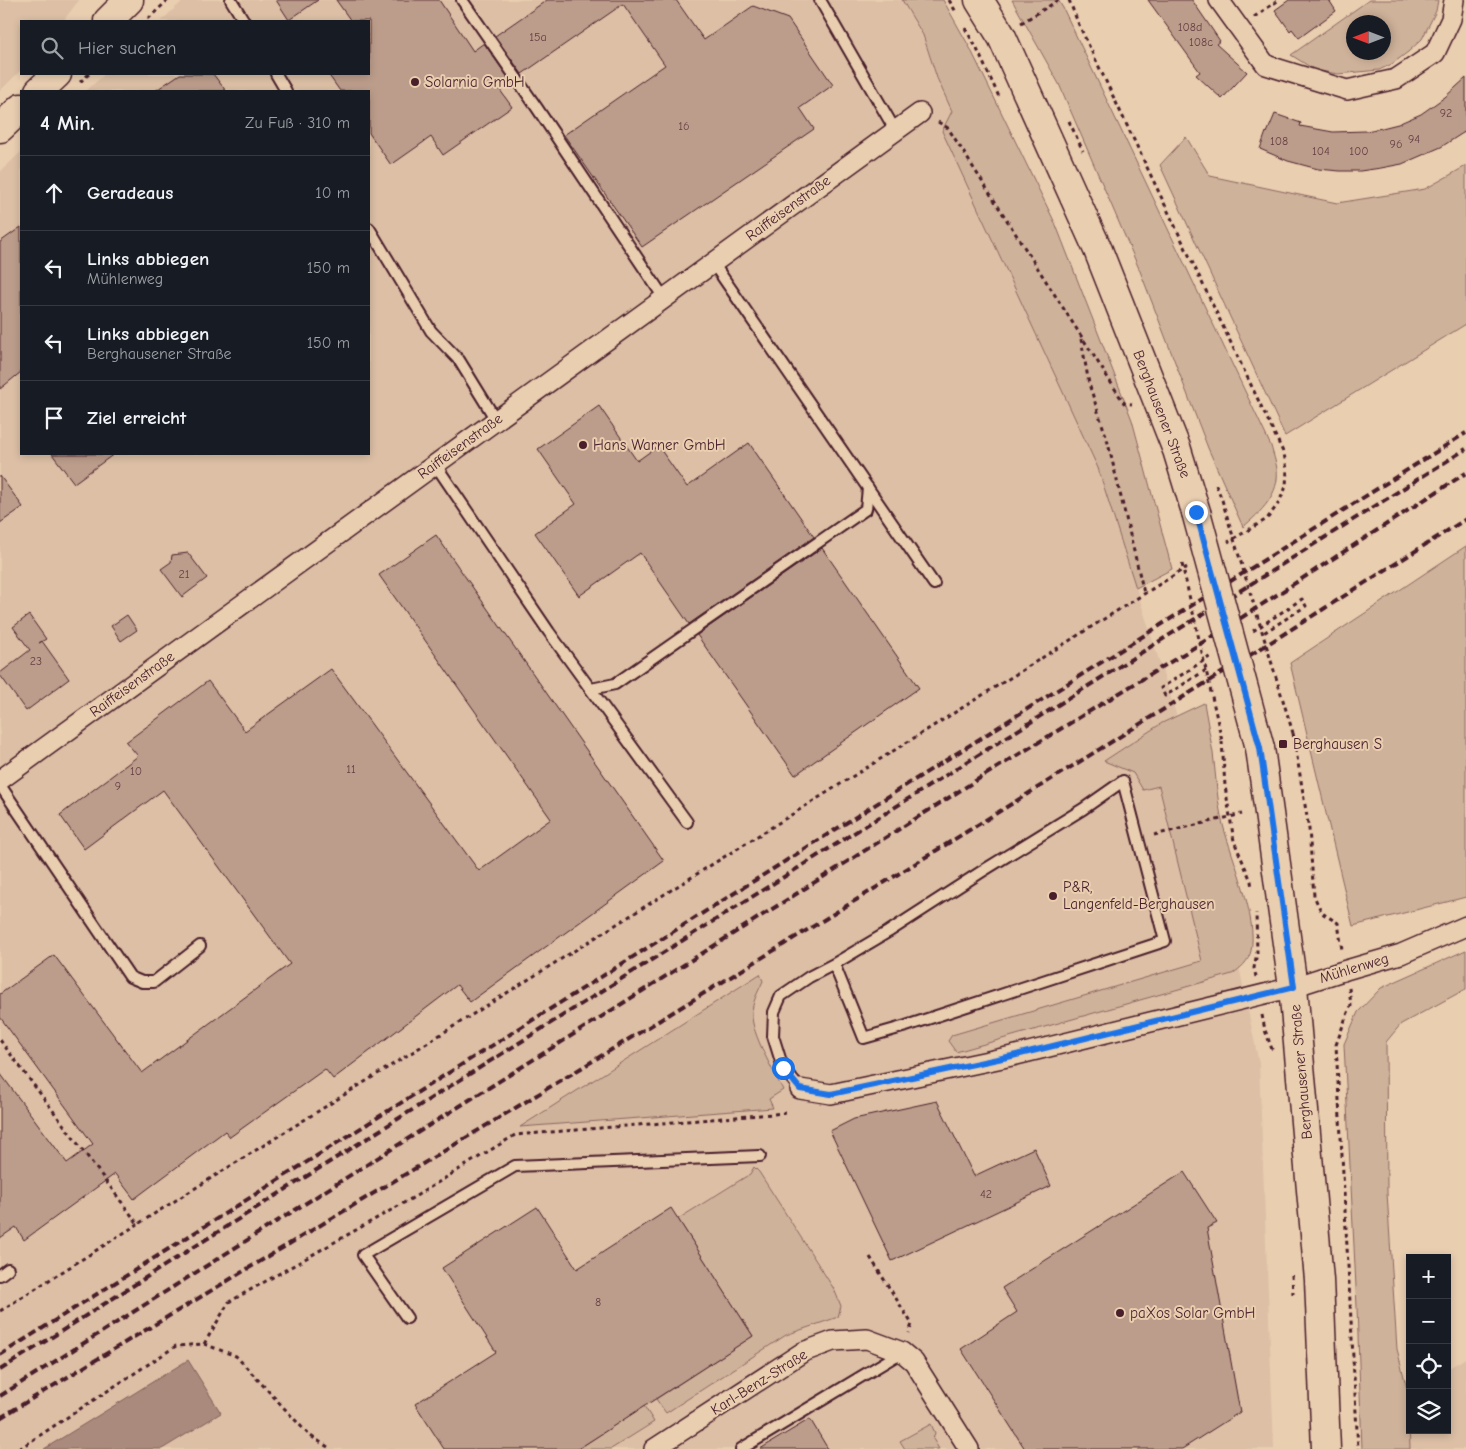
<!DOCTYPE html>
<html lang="de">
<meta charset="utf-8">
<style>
:root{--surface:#171b24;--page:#242831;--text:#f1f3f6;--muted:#9ea1a6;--line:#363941}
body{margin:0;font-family:"Comic Neue",sans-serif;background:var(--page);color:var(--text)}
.controls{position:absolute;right:15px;bottom:15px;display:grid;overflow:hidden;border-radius:0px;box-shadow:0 2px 8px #0003}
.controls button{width:45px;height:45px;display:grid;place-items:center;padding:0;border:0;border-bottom:1px solid var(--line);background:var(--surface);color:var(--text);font:25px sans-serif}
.compass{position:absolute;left:1346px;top:15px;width:45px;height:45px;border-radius:50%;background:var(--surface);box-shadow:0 2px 8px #0003;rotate:270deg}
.stop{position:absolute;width:15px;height:15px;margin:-11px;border:4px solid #1a73e8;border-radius:50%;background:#fff}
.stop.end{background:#1a73e8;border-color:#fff;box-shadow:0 1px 5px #0008}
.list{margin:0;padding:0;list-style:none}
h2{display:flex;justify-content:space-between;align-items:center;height:65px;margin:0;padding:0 20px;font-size:21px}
h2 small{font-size:16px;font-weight:400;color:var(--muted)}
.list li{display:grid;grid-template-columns:32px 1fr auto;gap:15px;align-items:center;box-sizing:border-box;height:75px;padding:0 20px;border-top:1px solid var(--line)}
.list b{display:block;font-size:19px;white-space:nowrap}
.list p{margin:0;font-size:16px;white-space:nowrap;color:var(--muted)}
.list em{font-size:16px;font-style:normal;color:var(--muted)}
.icon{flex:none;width:28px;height:28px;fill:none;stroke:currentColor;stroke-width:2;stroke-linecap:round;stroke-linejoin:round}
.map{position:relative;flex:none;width:1466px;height:1449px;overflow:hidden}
.search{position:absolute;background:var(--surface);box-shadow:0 2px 8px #0003;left:20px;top:20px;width:350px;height:55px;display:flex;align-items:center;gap:12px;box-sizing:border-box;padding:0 18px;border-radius:0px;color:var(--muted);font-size:19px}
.panel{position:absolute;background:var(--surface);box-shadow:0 2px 8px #0003;left:20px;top:90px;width:350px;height:365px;border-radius:0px}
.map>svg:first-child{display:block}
.built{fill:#dcbfa5}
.green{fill:#cfb29a;stroke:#8c6862;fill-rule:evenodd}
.water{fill:#aa8a7b;stroke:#845f5b}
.building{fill:#bc9d8b;stroke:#4a1f2b}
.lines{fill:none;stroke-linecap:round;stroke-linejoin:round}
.lane-casing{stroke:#4a1f2b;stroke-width:14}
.street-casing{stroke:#4a1f2b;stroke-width:22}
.secondary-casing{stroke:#4a1f2b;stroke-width:31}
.primary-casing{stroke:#4a1f2b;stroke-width:31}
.path{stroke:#4a1f2b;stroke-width:3;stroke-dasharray:4 4;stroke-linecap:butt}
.lane{stroke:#e9ceb0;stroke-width:10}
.street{stroke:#e9ceb0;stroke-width:19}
.secondary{stroke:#e9ceb0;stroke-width:28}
.primary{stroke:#e9ceb0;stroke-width:28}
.rail{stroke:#4a1f2b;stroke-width:4;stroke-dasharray:8 4;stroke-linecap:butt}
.secondary-bridge-casing{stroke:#4a1f2b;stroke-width:31;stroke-linecap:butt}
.path-bridge{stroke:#4a1f2b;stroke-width:3;stroke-dasharray:4 4;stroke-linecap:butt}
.secondary-bridge{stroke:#e9ceb0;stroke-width:28}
.route{stroke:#1a73e8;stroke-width:6}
.poi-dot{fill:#4a1f2b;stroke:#e9ceb0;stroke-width:2}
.labels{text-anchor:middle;stroke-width:4;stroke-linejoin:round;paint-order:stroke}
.number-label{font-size:12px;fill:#663e43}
.poi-label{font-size:15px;fill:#4a1f2b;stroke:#e9ceb0;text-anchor:start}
.street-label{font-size:15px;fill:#4a1f2b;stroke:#e9ceb0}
</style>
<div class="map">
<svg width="1466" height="1449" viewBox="0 0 1466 1449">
<rect width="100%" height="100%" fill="#e9ceb0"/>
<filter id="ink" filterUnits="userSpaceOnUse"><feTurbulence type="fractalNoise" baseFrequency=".02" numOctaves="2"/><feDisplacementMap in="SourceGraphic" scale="10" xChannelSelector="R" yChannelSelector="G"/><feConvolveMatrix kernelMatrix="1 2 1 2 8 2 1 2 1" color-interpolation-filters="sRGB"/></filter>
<g filter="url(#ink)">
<g class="built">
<path d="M0 0H79L63 21H21V70L0 91Z"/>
<path d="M184 0H902L923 35 937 78 952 111 942 131 1098 468 1208 815 1259 1064 1274 1449H0V172L21 152V454H369V91H86L105 74H369V21H161Z"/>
<path d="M1466 1358V1449H1410L1408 1393 1410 1392V1430H1447V1369Z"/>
</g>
<g class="green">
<path d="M902 0H943L970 48 1056 225 1132 420 1172 569 1136 588 1098 468 942 131 952 111 937 78 923 35Z"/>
<path d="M1012 0H1058L1063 8 1271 446C1273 454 1276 462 1277 469 1280 494 1261 512 1243 527L1208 448 1140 271 1059 84Z"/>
<path d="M1369 0H1438L1436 11 1422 39 1408 52 1392 64 1379 70 1338 74 1315 70 1291 55ZM1354 22H1384V52H1354Z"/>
<path d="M1186 137 1210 176 1337 203 1425 189 1466 166V324L1285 436 1160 165Z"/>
<path d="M1466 546V897L1353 926 1290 663Z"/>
<path d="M1204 703C1207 720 1210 736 1213 753 1216 777 1217 801 1223 825 1232 859 1258 917 1251 951 1248 962 1241 968 1232 974L956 1052 948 1041 952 1035 1202 961 1159 786 1143 790 1133 773 1104 761 1162 723Z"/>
<path d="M1466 950V989L1401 1024 1386 1042 1387 1193 1397 1349 1408 1393 1410 1449H1362L1357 1307 1344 1044 1358 1012 1381 988Z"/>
<path d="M760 974 763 981C758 992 752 1002 752 1014 751 1033 774 1072 783 1090L769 1099 773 1108 520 1127Z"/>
<path d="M754 1167 759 1172 834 1289 841 1306 838 1317 786 1335 666 1413 656 1399 753 1336 678 1219 750 1174Z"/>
<path d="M644 1406 654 1422 611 1449H578Z"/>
<path d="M931 1424 935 1433 933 1439 939 1449H905L900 1441Z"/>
</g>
<path class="water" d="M188 1360 221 1413 162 1449H44Z"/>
<g class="building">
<path d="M276 0H318L289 20Z"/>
<path d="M336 0H439L473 51 484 43 511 82 500 90 512 107 443 155 431 137 391 165 369 133V91H340L328 74H369V21H351Z"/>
<path d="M547 0H676L704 40 753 6 788 19 833 85 800 108 814 129 642 247 564 135 665 65 623 4 522 74 495 36Z"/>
<path d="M1148 0H1192L1220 41 1216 44 1247 72 1222 99 1196 75 1200 72Z"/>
<path d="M1289 0H1329L1336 11 1299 38 1292 29 1290 31 1275 10Z"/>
<path d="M180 74H213L226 91H155Z"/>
<path d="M1466 78V131L1441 147 1402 164 1381 168 1360 171H1340L1318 169 1288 161 1260 149 1266 132 1267 133 1275 114 1301 123 1300 126 1333 132 1366 131 1382 128 1398 124 1421 114 1445 97Z"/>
<path d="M21 227V372L0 389V242Z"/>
<path d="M599 406 637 461 658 446 687 487 749 443 814 537 689 624 640 553 579 596 535 533 576 504 538 449Z"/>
<path d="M52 454H114L74 483Z"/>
<path d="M0 476 23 507 0 523Z"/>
<path d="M436 535 664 861 470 1002 457 985 333 1079 325 1069 230 1137 225 1131 134 1199 115 1174 24 1240 16 1227 0 1238V1073L67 1163 93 1144 0 1017V994L54 955 142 1073 290 964 163 790 84 849 60 815 138 756 126 742 208 681 245 731 331 669 479 871 551 819 379 575Z"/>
<path d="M822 548 919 688 795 775 697 635Z"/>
<path d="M188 553 207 578 182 597 161 569 171 562 172 555Z"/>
<path d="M29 615 46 639 39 643 42 641 69 679 26 711 0 675V673L30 650 13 627Z"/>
<path d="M127 615 137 630 121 641 111 626Z"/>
<path d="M937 1101 974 1176 1034 1148 1051 1186 892 1261 830 1131 854 1119Z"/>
<path d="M1184 1172 1217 1223 1207 1228 1240 1412 1182 1449H1025L961 1349 1017 1312 1002 1288Z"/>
<path d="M537 1207 577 1269 671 1208 753 1336 578 1449H444L415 1404 496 1352 442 1268Z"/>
<path d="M810 1419 828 1449H760Z"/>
</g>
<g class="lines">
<g class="lane-casing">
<g id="lane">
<path d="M231 0 244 21"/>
<path d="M462 0 537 108 664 298"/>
<path d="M820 0 895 130"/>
<path d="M276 74 286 91"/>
<path d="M369 228 431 331 459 360 496 420"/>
<path d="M713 263 934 584"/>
<path d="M435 464 549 632 687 822"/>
<path d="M591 689 615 684 866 509 868 488"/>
<path d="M0 785 130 977 142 982H154L200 946"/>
<path d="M800 1089 783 1068 773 1036 774 1012 781 996 809 977 834 964 888 932 981 872 1083 809 1123 781 1165 941 906 1026 864 1038 834 964"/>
<path d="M0 1275 8 1269"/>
<path d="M407 1318 363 1255 515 1166 760 1156"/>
<path d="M741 1449 902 1352"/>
</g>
</g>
<g class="street-casing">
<g id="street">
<path d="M1219 0 1266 65 1347 90 1396 79 1435 53 1451 19 1454 0"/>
<path d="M0 780 920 113"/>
<path d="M800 1089 831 1094 1012 1056 1293 987 1346 970 1401 954 1466 926"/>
<path d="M654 1449 803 1352 833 1341 867 1339 902 1352 914 1362 969 1449"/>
</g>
</g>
<g class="secondary-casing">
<g id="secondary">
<path d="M979 0 1002 37 1098 250 1177 450 1196 512"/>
<path d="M1260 748 1293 987 1319 1280 1326 1449"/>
</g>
</g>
<g class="primary-casing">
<g id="primary">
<path d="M108 21 129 0"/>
<path d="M39 91 57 74"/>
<path d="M0 128 21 108"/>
</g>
</g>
<g class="path">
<path d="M949 0 956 12"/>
<path d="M1069 0 1079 25 1284 454 1287 469 1286 487 1278 504 1267 519 1228 542"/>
<path d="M1254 17 1279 0"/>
<path d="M148 19 168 0"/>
<path d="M1021 23 1059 0"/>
<path d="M965 28 976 47 1000 99"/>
<path d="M80 82 89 74"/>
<path d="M1069 121 1083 151"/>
<path d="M938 122 948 128 1124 403 1132 404"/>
<path d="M1081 339 1089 384 1107 439 1144 593"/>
<path d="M1216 485 1222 500"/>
<path d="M1253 631 1302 599 1306 606 1262 634"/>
<path d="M1206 670 1165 696 1161 688 1211 656"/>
<path d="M1293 733 1309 829 1314 896 1322 913 1338 923 1342 950"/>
<path d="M1222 741 1225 786 1234 841 1251 881 1252 888"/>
<path d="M1154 835 1242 814"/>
<path d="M1256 977 1254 968 1257 953 1256 913"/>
<path d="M1349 988 1351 1006 1346 1017 1336 1045 1358 1449"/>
<path d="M1262 1015 1265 1030 1273 1052"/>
<path d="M0 1040 138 1224 1187 567"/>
<path d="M870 1257 912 1324 909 1333"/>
<path d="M1292 1275 1293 1294"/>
<path d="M0 1311 138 1224"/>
<path d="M204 1344 229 1302 416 1196 515 1135 785 1113"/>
<path d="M19 1449 176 1346 204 1344 236 1356 309 1435 331 1449"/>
</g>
<use href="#lane" class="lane"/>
<use href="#street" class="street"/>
<use href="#secondary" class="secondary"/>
<use href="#primary" class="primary"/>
<g class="rail">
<path d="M0 1355 1466 433"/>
<path d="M0 1370 205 1240 1466 449"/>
<path d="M0 1396 980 778 1213 636 1466 473"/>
<path d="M0 1418C153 1325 306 1234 459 1142 797 938 1133 730 1466 519"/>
</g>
<g class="secondary-bridge-casing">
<path id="secondary-bridge" d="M1196 512 1260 748"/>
</g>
<g class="path-bridge">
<path d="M1222 500 1293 733"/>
<path d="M1182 564 1222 741"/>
</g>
<use href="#secondary-bridge" class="secondary-bridge"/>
</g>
</g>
<g class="lines" filter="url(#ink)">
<path class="route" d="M783 1068 800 1089 831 1094 1012 1056 1294 987 1260 748 1196 512"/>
</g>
<g class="poi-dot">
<circle cx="415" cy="82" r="5"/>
<circle cx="583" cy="445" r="5"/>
<rect x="1278" y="739" width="10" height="10" rx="2.5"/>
<circle cx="1053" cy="896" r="5"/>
<circle cx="1120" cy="1313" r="5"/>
</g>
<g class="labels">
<g class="number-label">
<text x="1190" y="31">108d</text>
<text x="538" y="41">15a</text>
<text x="1201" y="46">108c</text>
<text x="1446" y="117">92</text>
<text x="684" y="130">16</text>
<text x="1414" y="143">94</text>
<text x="1279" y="145">108</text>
<text x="1396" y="148">96</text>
<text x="1321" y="155">104</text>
<text x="1359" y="155">100</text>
<text x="184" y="578">21</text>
<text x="36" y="665">23</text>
<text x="351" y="773">11</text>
<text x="136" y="775">10</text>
<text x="118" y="790">9</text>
<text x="986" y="1198">42</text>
<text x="598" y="1306">8</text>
</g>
<g class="poi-label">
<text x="425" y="87">Solarnia GmbH</text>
<text x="593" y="450">Hans Warner GmbH</text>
<text x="1293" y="749">Berghausen S</text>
<text x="1063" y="892">P&amp;R,<tspan x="1063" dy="17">Langenfeld-Berghausen</tspan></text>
<text x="1130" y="1318">paXos Solar GmbH</text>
</g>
<g class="street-label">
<text transform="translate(788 208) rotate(-36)" y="5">Raiffeisenstraße</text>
<text transform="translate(1162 414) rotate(69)" y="5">Berghausener Straße</text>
<text transform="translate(460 446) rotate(-36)" y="5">Raiffeisenstraße</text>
<text transform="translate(132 684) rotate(-36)" y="5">Raiffeisenstraße</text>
<text transform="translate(1354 968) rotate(-17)" y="5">Mühlenweg</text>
<text transform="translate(1301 1072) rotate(-95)" y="5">Berghausener Straße</text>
<text transform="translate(759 1382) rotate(-32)" y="5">Karl-Benz-Straße</text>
</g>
</g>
</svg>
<div class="controls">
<button>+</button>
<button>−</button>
<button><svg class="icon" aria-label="locate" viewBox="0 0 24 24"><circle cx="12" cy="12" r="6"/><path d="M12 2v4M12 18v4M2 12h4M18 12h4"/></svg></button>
<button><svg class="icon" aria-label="layers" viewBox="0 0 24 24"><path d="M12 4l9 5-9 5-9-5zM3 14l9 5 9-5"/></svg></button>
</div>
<svg class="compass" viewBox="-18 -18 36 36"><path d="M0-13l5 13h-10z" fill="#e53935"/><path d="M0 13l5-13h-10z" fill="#9ea1a6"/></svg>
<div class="stop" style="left:783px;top:1068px"></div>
<div class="stop end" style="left:1196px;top:512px"></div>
<div class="search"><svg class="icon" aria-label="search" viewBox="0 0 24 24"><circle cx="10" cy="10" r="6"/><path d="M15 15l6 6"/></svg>Hier suchen</div>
<section class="panel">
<h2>4 Min.<small>Zu Fuß · 310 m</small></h2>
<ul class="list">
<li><svg class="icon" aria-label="ahead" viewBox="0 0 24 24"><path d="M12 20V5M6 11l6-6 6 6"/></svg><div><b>Geradeaus</b></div><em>10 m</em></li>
<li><svg class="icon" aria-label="left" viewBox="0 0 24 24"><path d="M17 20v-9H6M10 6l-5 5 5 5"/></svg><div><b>Links abbiegen</b><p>Mühlenweg</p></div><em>150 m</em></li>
<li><svg class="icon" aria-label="left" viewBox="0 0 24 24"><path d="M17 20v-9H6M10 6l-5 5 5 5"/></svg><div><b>Links abbiegen</b><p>Berghausener Straße</p></div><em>150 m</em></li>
<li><svg class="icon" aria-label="arrive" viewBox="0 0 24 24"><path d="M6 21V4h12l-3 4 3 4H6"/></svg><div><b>Ziel erreicht</b></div></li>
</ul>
</section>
</div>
